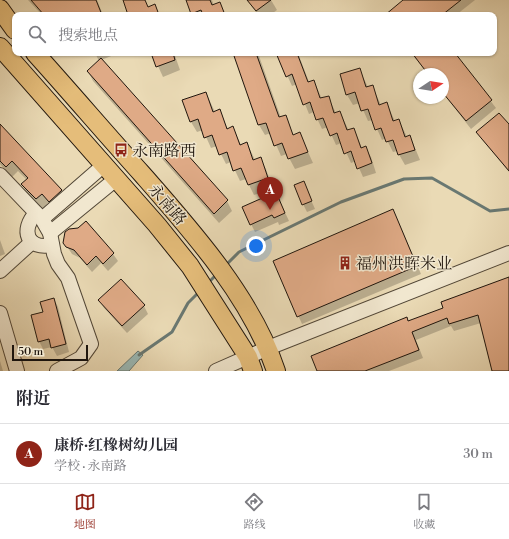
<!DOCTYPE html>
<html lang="zh">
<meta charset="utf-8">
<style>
:root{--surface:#fff;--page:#f2f2f3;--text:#2b2b33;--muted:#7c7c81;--line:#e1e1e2;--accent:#8f2418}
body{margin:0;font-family:"Libre Bodoni","Noto Serif SC",serif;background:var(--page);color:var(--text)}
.compass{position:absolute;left:413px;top:68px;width:36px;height:36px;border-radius:50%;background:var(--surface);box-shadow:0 1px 3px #0004;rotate:78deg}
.scale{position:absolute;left:12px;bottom:10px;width:76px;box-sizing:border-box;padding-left:4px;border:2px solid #20160d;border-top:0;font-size:11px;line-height:14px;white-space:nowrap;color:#20160d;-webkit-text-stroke:3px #f1e7cf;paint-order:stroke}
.you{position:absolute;left:256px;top:246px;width:14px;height:14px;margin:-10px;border:3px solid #fff;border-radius:50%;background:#1a73e8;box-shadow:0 0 0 6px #1a73e833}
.badge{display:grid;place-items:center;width:26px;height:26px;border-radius:50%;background:var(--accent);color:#fff;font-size:13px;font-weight:700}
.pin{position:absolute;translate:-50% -33px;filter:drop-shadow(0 1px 2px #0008)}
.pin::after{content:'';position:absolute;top:21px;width:14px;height:12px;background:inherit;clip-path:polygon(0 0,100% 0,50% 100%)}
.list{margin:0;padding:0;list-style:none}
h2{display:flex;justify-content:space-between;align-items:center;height:52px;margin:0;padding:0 16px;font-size:17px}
h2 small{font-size:13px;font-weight:400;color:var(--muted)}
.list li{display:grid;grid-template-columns:26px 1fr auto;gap:12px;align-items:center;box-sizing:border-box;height:60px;padding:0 16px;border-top:1px solid var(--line)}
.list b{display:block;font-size:15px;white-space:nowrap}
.list p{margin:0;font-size:13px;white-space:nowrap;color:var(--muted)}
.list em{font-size:13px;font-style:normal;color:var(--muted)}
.icon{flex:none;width:22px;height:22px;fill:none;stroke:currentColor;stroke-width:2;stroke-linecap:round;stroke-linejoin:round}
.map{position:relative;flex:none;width:509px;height:371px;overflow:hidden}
.search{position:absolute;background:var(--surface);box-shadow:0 1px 3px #0004;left:12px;right:12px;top:12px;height:44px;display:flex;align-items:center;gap:10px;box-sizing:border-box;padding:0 14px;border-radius:8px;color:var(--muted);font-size:15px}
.sheet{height:112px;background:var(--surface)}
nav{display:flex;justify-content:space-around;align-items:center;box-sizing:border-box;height:56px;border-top:1px solid var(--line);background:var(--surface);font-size:11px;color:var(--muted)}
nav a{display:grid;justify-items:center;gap:2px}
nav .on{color:var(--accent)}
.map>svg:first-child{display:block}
.water{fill:#9ab9b6;stroke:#697872}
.shadow{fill:#0003}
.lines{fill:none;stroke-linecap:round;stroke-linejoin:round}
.stream{stroke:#697872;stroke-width:3}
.building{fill:#dfaa86;stroke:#20160d}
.minor-casing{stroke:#524737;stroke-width:16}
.major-casing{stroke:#20160d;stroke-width:20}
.minor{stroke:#f1e7cf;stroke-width:14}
.major{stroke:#e5bd7a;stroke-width:18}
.labels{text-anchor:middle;stroke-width:3;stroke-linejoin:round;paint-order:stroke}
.poi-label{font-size:16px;fill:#20160d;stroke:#f1e7cf;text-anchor:start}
.street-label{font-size:16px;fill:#20160d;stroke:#f1e7cf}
</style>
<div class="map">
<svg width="509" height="371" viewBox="0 0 509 371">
<rect width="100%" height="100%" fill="#eadab5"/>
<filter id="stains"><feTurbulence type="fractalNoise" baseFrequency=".005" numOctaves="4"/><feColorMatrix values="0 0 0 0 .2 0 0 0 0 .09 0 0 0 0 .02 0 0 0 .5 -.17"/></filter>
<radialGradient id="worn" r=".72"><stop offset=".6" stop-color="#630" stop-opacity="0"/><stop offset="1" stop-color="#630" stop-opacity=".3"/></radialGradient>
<path class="water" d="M138 351 143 355 129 371H117Z"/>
<g class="shadow">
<path d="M28 0H97L103 15H42Z"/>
<path d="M187 0H212L214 6 220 4 226 15H193Z"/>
<path d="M247 0H271L277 10 270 15H258Z"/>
<path d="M405 0H475L456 15H386Z"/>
<path d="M95 53H119L101 60 227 201 232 211 219 223 93 81 88 71 99 61Z"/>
<path d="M152 53H174L180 70 163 77Z"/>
<path d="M235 53H258L281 118 285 116 294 136 300 134 313 163 295 169 287 154 281 156 271 133 265 135 259 125Z"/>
<path d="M277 53H298L309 82 314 81 322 99 328 97 336 113 340 112 349 131 354 129 362 148 365 147 371 157 376 173 363 177 356 161 351 163 342 143 336 145 328 127 322 129 314 112 309 114 297 84 292 86Z"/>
<path d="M411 53H454L496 108 471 129 443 93V74H428Z"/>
<path d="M359 69 368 87 372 86 381 105 386 103 395 121 399 120 407 137 410 136 420 160 405 165 397 151 393 152 386 138 382 140 373 120 368 121 360 103 353 105 347 95 341 75Z"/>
<path d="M206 93 215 112 219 111 228 129 233 128 241 145 247 143 255 160 260 158 266 169 273 189 254 195 246 179 240 181 231 162 226 164 217 146 211 148 203 130 197 132 191 122 184 101Z"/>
<path d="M509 126V172L477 133Z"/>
<path d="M1 127 62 191 67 201 55 211 48 203 42 209 28 194 22 184 27 180 18 171 12 177 0 164Z"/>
<path d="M303 182 315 209 307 212 303 204Z"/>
<path d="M276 193 289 221 279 225 278 222 255 232 251 224Z"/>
<path d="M393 210 421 274 302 324 274 261Z"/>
<path d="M0 240 5 254 0 256Z"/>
<path d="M64 242 113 254 118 261 108 271 101 263 92 272 80 258 72 254Z"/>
<path d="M509 278V371H493L481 323 454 331 451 326 416 340 423 358 389 371H318L409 322 445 309Z"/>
<path d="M54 299 58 307 69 352 57 356 52 347 43 349 39 341Z"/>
<path d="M99 300 144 306 148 314 127 333 104 308Z"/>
<path d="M0 361 3 371H0Z"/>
</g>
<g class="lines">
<g class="stream">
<path d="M225 266 239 252 341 202 404 179 432 178 490 211 509 209"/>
<path d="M208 283 217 274"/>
<path d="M139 355 172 332 188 303 200 291"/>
</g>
</g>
<g class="building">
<path d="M31 0H96L102 15H44Z"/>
<path d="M123 0H145L148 7 155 4 159 15H128Z"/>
<path d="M186 0H210L212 5 220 2 225 15H203L201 10 191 14Z"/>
<path d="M247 0H271L256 11Z"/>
<path d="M403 0H461L442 15H385Z"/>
<path d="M151 53H173L175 60 156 67Z"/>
<path d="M233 53H256L279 117 286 115 293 135 300 132 308 152 288 159 282 143 274 146 266 123 258 125Z"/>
<path d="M276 53H297L308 82 314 80 320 98 329 96 334 113 340 111 347 130 354 128 361 148 366 146 372 163 357 169 351 151 344 154 337 133 330 136 323 118 316 120 310 102 303 105 292 74 286 77Z"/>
<path d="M412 53H455L492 100 466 121 443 93V74H428Z"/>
<path d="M101 58 228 200 214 214 87 71Z"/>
<path d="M360 68 366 87 373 85 379 105 387 102 393 121 399 119 405 137 410 135 415 150 398 155 393 140 386 142 381 128 375 130 368 109 361 111 355 92 346 95 340 74Z"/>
<path d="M206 92 213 112 220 109 227 129 233 126 240 145 247 142 253 160 261 157 268 178 248 185 241 168 233 171 227 152 219 155 212 135 204 138 198 119 190 122 182 100Z"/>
<path d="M499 113 509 124V171L476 132Z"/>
<path d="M0 124 62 190 49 202 42 194 36 199 21 184 28 178 12 161 6 167 0 161Z"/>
<path d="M304 181 312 201 302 205 294 185Z"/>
<path d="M276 192 285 213 274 218 272 215 250 225 242 207Z"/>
<path d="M393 209 417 266 297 317 273 261Z"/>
<path d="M86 221 114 253 103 264 96 256 87 265 74 250 66 247 63 243 65 232 69 229 78 228Z"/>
<path d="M509 277V371H492L478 315 449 324 447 318 412 332 419 350 365 371H317L311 356 407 317 408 321 443 308 441 302Z"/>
<path d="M121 279 145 305 122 326 98 300Z"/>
<path d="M54 298 66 344 51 348 49 339 38 342 31 315 43 312 40 302Z"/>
</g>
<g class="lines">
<g class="minor-casing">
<g id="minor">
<path d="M0 175 42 219 50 233 54 254 58 264 68 278 91 344 81 358 57 371"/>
<path d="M36 213C20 230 27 250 52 245"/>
<path d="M42 219 104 165"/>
<path d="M50 233 116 179"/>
<path d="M0 271 32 242"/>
<path d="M0 313 17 371"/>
<path d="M216 371 268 348 509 253"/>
</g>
</g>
<g class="major-casing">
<g id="major">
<path d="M0 9 15 30"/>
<path d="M0 47 157 225 190 266 248 357 253 371"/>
<path d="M35 53C71 93 106 134 142 174 192 231 252 298 276 371"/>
</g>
</g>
<use href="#minor" class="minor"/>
<use href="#major" class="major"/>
</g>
<defs>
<g id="bus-bare" transform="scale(1.08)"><path d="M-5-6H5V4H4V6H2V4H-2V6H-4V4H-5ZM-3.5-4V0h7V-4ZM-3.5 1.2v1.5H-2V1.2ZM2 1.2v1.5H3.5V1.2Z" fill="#8f2418" stroke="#f1e7cf" stroke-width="2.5" paint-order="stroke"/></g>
<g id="building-bare" transform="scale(1.08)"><path d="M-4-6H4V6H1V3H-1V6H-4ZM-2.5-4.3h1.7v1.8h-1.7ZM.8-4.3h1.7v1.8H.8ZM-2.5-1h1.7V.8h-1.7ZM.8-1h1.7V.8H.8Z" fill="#8f2418" stroke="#f1e7cf" stroke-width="2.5" paint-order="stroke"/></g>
</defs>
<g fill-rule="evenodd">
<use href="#bus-bare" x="121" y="150"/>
<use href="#building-bare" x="345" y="263"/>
</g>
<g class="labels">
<g class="poi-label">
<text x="132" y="156">永南路西</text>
<text x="356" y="269">福州洪晖米业</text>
</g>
<g class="street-label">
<text transform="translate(168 204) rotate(49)" y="6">永南路</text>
</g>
</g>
<rect width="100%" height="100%" filter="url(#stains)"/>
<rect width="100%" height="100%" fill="url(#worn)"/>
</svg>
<svg class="compass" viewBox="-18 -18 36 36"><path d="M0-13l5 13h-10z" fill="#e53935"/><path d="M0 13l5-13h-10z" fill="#7c7c81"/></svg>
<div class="scale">50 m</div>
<div class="you"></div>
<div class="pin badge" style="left:270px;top:210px">A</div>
<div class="search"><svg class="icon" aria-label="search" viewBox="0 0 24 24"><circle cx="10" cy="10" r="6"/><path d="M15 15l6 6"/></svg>搜索地点</div>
</div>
<section class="sheet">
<h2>附近<small></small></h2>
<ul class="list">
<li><span class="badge">A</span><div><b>康桥·红橡树幼儿园</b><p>学校 · 永南路</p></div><em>30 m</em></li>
</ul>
</section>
<nav>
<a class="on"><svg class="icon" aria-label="map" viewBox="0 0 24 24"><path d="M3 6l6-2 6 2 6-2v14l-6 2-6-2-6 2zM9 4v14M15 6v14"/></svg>地图</a>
<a><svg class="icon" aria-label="directions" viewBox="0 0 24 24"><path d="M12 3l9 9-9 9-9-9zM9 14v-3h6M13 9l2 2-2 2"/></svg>路线</a>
<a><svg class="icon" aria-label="saved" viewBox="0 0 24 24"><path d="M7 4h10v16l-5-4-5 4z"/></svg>收藏</a>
</nav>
